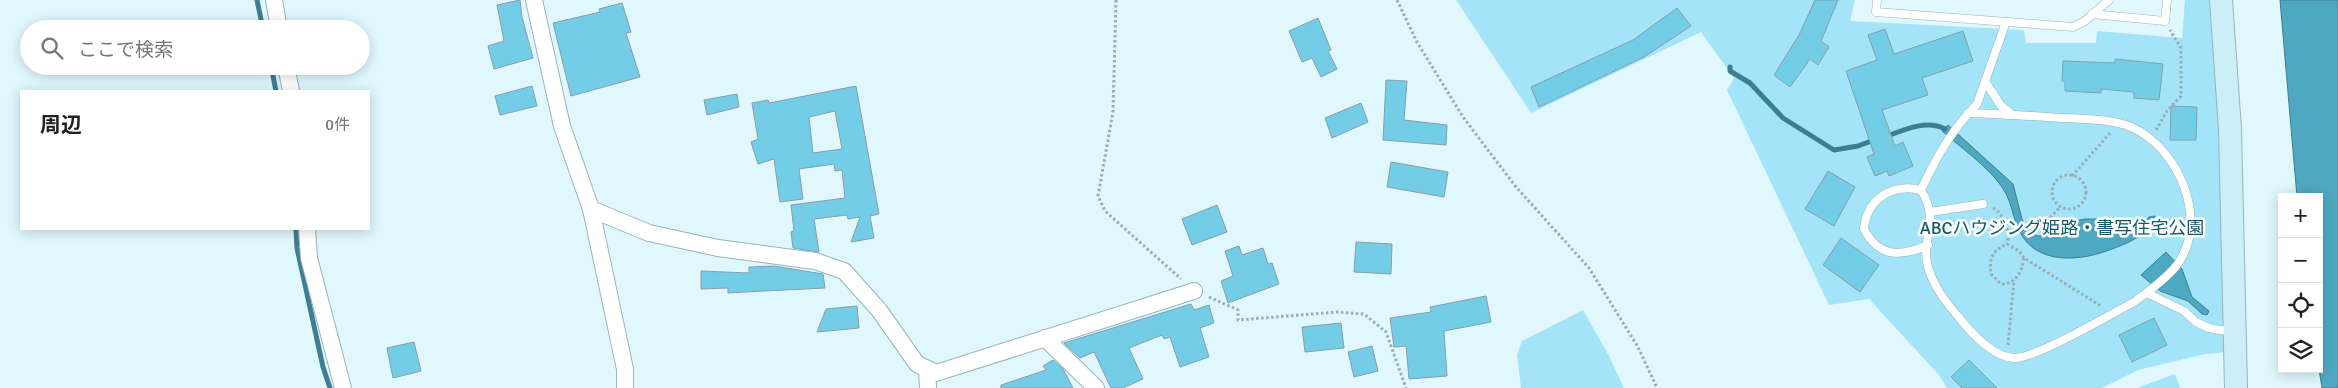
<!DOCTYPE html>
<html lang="ja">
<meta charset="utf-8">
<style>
:root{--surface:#fff;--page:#f6f6f6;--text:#222;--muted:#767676;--line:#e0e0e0}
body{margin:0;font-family:Signika,"Noto Sans JP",sans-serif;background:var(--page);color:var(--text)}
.controls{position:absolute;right:15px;bottom:15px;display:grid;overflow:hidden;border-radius:0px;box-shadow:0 2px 12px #0003}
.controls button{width:45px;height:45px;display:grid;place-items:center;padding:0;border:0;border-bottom:1px solid var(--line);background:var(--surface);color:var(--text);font:25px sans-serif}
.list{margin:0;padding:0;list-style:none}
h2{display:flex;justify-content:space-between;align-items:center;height:65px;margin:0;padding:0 20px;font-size:21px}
h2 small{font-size:16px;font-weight:400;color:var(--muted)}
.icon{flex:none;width:28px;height:28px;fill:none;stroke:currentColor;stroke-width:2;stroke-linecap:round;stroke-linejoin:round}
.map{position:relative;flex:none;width:2338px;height:388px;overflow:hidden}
.search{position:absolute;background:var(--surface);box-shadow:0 2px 12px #0003;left:20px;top:20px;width:350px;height:55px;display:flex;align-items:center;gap:12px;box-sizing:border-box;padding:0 18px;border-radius:28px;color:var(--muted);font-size:19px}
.panel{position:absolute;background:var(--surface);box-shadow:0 2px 12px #0003;left:20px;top:90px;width:350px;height:140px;border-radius:0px}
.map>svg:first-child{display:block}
.green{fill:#a3e4f8}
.water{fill:#4fa8c1;stroke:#3d7f91}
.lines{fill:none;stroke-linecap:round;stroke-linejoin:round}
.stream{stroke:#3d7f91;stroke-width:5}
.building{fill:#74cde6;stroke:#85a0a9;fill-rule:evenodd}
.lane-casing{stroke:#98b4bc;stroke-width:9}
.street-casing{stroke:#98b4bc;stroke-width:18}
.secondary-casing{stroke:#98b4bc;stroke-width:24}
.path{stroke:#9badb3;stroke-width:3;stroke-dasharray:2.5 2.5;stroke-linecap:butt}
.lane{stroke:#fff;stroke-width:8}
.street{stroke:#fff;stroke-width:16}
.secondary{stroke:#cbeef7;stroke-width:22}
.labels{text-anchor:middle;stroke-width:5;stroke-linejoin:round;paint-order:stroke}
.park-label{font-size:18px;fill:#0f5b6d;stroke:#fff}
</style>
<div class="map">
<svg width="2338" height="388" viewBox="0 0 2338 388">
<rect width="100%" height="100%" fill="#e0f7fe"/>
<g class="green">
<path d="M1456 0H1855L1850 21 2024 30 2026 43H2096L2097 31 2182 38 2185 0H2209L2216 83 2228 352 2205 354 2138 370 2102 388H1947L1939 375 1869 299 1829 305 1727 90 1734 78 1701 32 1531 113Z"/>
<path d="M1583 310 1609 356 1624 388H1521L1517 355 1522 341Z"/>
<path d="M2175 374 2180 388H2137Z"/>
</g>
<g class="water">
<path d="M2280 0H2338V388H2322L2319 369V197H2297Z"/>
<path d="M1948 125 2013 184 2022 219 2026 228 2032 234 2038 236 2049 235 2070 222 2085 219H2103L2128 232H2138L2149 217 2155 216C2146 236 2131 242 2112 249 2082 261 2037 266 2020 232 2013 219 2012 204 2005 192 1993 170 1961 148 1942 131Z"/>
<path d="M2166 252 2182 269 2192 297 2209 311 2207 315 2202 314 2188 301 2160 291 2141 275Z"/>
</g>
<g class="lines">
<g class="stream">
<path d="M257 0 263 29"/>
<path d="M271 66 276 91"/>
<path d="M1730 67V71L1750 83 1783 118 1834 150 1858 146 1874 140"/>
<path d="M1885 137C1903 130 1927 119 1945 129"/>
<path d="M296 229 297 248 323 367 330 388"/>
</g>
</g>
<g class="building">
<path d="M520 0 522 17 533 58 494 69 488 46 504 41 497 5Z"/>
<path d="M1815 0H1838L1821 41 1829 47 1818 65 1810 59 1790 87 1774 75 1799 35Z"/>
<path d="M622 3 631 32 626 33 640 77 571 96 553 23 600 12 599 9Z"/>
<path d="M1677 8 1691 26 1644 57 1539 107 1531 87 1633 40Z"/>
<path d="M1318 18 1331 50 1328 51 1337 69 1321 77 1312 58 1302 62 1289 31Z"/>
<path d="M1885 29 1894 54 1963 31 1973 61 1922 78 1928 95 1882 110 1895 146 1903 142 1913 166 1889 176 1887 171 1875 176 1867 157 1874 154 1846 71 1877 60 1868 35Z"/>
<path d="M2115 59 2163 64 2159 100 2134 98V92L2101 89V93L2065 91V82L2062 81 2063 61 2115 63Z"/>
<path d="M1386 80 1407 81 1404 120 1447 125 1446 145 1383 140Z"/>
<path d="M532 86 537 106 500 115 495 96Z"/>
<path d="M856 86 879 214 870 216 874 238 851 242 860 217 848 219 847 215 814 219 819 252 793 248 791 232 794 231 791 205 845 198 842 170 835 171 834 164 799 169 803 199 780 202 774 159 758 164 751 142 758 139 752 103 768 100 769 103ZM835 111 842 149 813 153 809 117Z"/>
<path d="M737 94 739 107 707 115 704 100Z"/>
<path d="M1361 103 1368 122 1332 138 1325 118Z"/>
<path d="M2171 106 2197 107 2196 140H2170Z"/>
<path d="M1391 162 1448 172 1444 197 1387 187Z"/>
<path d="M1828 171 1855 187 1834 226 1805 209Z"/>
<path d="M1217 205 1227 232 1192 245 1182 219Z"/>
<path d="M1841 238 1879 265 1860 292 1823 265Z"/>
<path d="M1356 242 1392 244 1391 274 1354 272Z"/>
<path d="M1239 246 1242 255 1263 248 1268 264 1272 263 1279 284 1228 303 1221 281 1233 276 1225 251Z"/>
<path d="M774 266 823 274 825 288 745 292 728 293V288L701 289V271L749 273V267Z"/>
<path d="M1486 296 1491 322 1444 331 1447 376 1409 379 1406 346 1394 347 1390 318 1431 312 1430 307Z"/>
<path d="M1191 304 1194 310 1209 305 1214 323 1200 328 1209 357 1180 367 1170 337 1164 339 1162 335 1129 348 1143 379 1123 388H1111L1094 352 1080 358 1064 343Z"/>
<path d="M857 306 859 328 817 332 826 309Z"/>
<path d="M2154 318 2167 345 2132 362 2119 335Z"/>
<path d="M1341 323 1344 348 1305 352 1302 327Z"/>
<path d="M414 342 421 371 393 378 387 348Z"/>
<path d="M1372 346 1378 371 1354 377 1348 352Z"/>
<path d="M1053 360 1063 369 1073 388H1001V385L1046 370 1043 366Z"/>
<path d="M1969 360 1997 388H1962L1951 377Z"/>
</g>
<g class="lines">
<g class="lane-casing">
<g id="lane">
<path d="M1877 0 1876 12 2073 27 2085 21 2109 0"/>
<path d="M2092 14 2165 21 2167 0"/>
<path d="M1985 81 2001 106 2013 115"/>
<path d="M1968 113C2000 114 2032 116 2063 118 2085 119 2111 119 2131 127 2178 147 2210 220 2177 265 2166 279 2148 292 2134 302 2111 314 2035 359 2014 358 1994 357 1973 335 1962 321 1948 305 1934 288 1928 267 1920 238 1941 222 1921 190 1937 156 1951 131 1977 104L2006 22"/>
<path d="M1921 190C1892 183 1867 199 1864 229 1879 258 1901 257 1928 245"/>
<path d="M1930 212 1983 204"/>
<path d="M2147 293 2184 311 2196 322 2209 328 2233 332"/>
</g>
</g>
<g class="street-casing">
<g id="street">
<path d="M274 0 279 29"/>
<path d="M534 0 562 126 591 209 625 369V388"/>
<path d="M286 66 291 91"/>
<path d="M591 209 649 233 718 248 815 261 844 271 879 310 917 364 936 373 1194 291"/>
<path d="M307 229 309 258 343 388"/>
<path d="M1045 338 1096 388"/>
<path d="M927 369 928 388"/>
</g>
</g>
<g class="secondary-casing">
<path id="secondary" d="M2221 0 2230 129 2236 388"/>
</g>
<g class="path">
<path d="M1116 0 1113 112 1098 196 1105 211 1181 279"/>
<path d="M1397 0 1417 42 1463 117 1516 187 1589 268 1638 347 1657 388"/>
<path d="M2156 130 2167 111 2181 96V48L2170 30"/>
<circle cx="2069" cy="192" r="17"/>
<path d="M2072 176 2110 133"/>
<path d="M1993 208C2004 214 2011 232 2007 244"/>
<path d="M2009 235 2048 220 2060 207"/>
<path d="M2024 258C2022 272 2016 284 2001 284L1991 274C1989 257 1992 251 2007 244L2019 251 2024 258 2101 306"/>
<path d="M1209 297 1238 310V320L1337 312 1364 314 1386 332 1406 388"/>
<path d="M2008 345 2014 280"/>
</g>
<use href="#lane" class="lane"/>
<use href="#street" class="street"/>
<use href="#secondary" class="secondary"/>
</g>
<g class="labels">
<g class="park-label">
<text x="2062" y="234">ABCハウジング姫路・書写住宅公園</text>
</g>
</g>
</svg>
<div class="controls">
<button>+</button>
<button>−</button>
<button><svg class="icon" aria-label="locate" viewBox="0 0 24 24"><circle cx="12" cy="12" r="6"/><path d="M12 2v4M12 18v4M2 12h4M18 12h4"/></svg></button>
<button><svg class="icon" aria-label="layers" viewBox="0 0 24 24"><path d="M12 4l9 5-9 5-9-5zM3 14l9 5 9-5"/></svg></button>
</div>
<div class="search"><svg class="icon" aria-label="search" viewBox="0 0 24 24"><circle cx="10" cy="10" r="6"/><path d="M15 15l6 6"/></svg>ここで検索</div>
<section class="panel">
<h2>周辺<small>0件</small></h2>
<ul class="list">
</ul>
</section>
</div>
